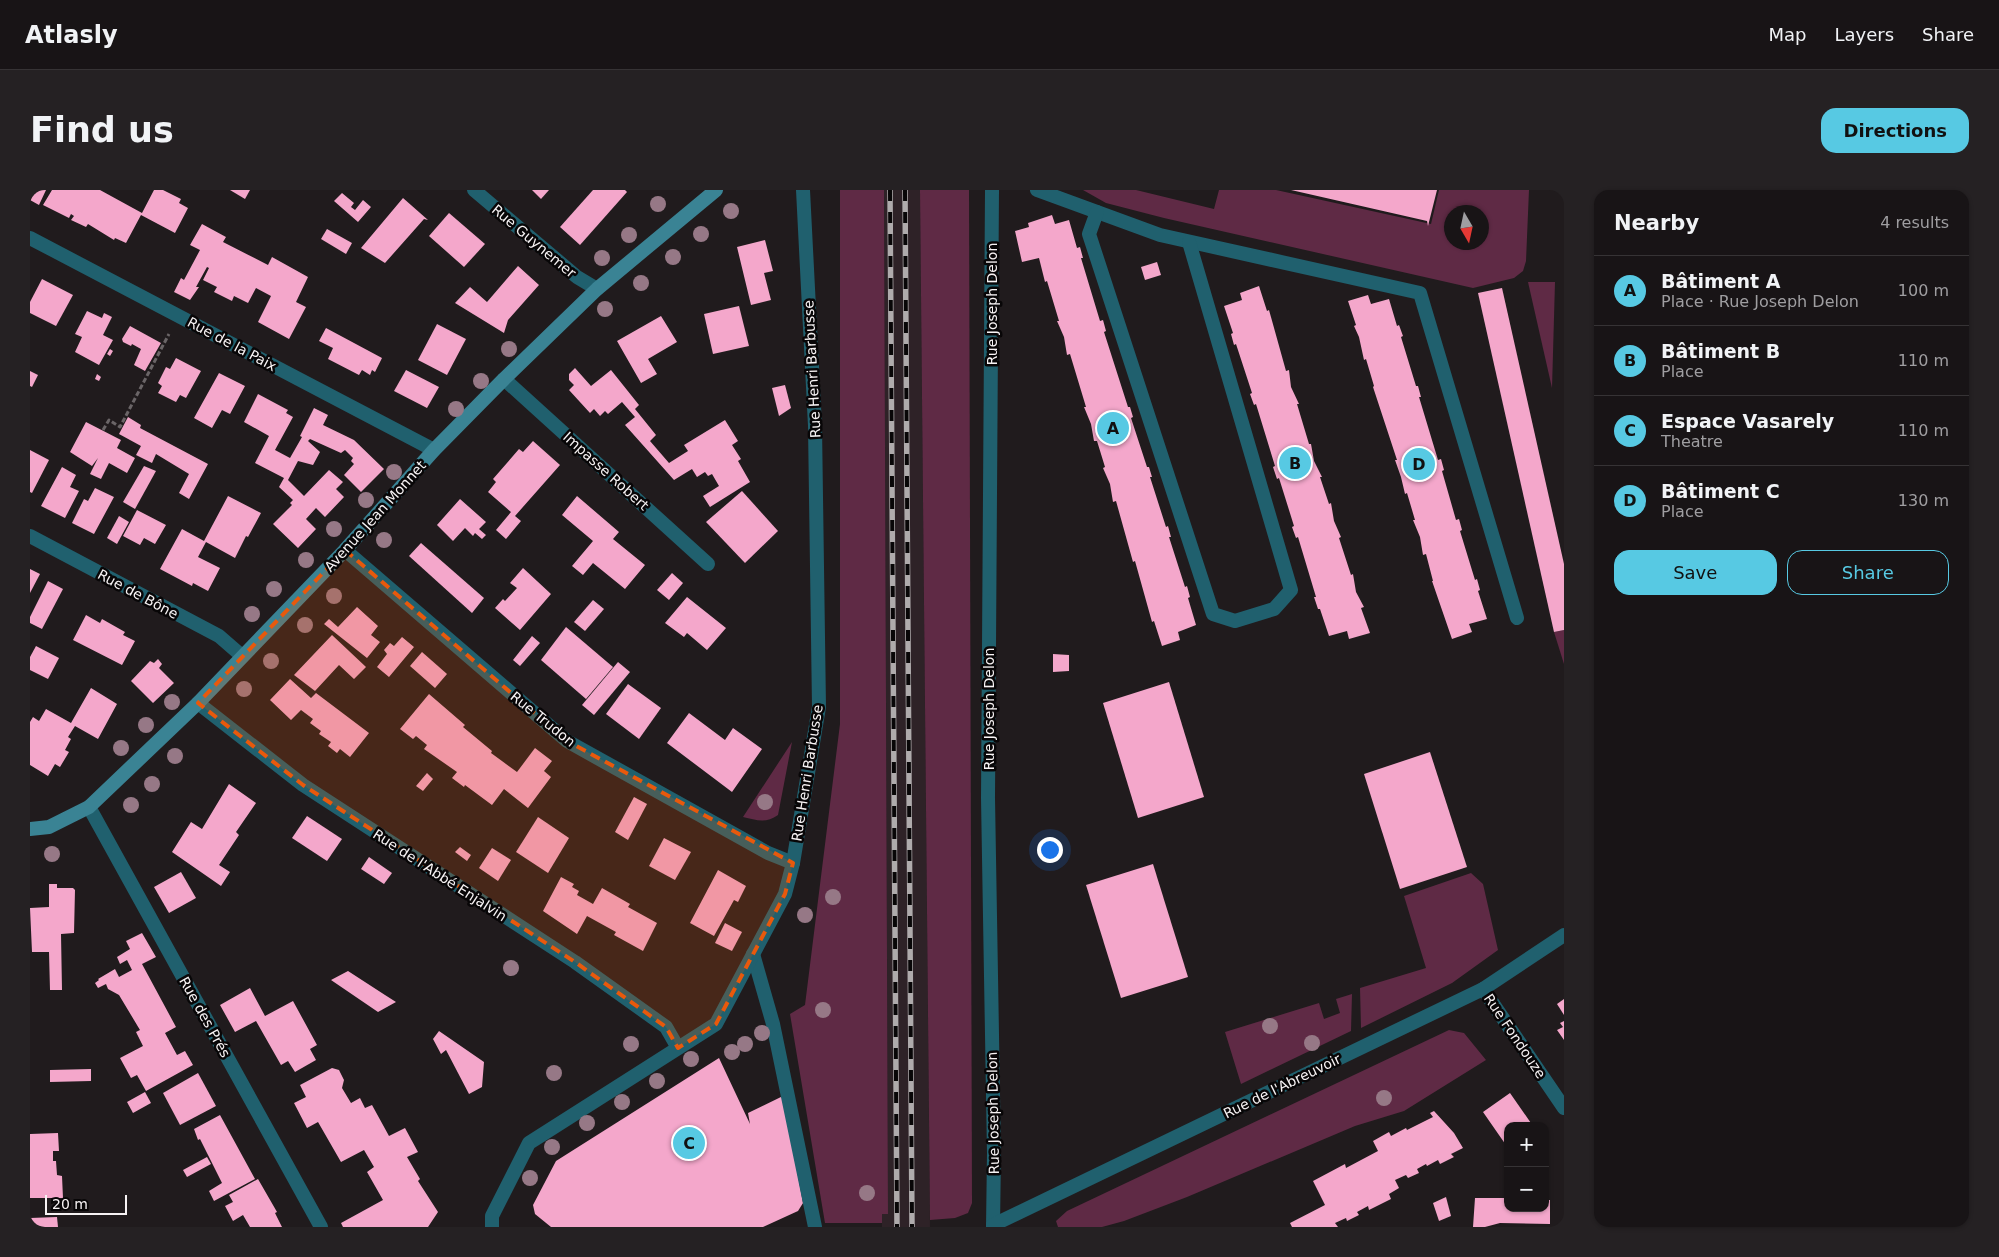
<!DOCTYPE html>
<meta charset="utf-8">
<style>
:root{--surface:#181416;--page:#252123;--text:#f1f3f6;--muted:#9f9ea1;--line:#363335;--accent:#57c9e3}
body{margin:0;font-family:"DejaVu Sans",sans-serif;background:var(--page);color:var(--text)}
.controls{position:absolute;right:15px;bottom:15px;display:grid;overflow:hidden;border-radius:10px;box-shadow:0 1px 4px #0004}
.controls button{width:45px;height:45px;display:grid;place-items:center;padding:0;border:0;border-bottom:1px solid var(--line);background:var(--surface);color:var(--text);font:25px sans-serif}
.compass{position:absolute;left:1414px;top:15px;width:45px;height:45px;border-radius:50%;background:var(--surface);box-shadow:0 1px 4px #0004;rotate:171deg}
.scale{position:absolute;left:15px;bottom:12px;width:82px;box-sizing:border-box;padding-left:5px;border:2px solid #f7f3f4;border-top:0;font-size:14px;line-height:18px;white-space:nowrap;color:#f7f3f4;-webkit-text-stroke:4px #080607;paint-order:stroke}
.you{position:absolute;left:1019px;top:659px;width:18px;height:18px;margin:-12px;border:4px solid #fff;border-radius:50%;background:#1a73e8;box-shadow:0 0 0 8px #1a73e833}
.badge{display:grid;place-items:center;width:32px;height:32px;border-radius:50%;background:var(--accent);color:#111;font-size:16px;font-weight:700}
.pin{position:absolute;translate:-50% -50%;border:2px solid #fff;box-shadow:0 1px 5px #0006}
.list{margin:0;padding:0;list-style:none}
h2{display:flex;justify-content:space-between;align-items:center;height:65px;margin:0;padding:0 20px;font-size:21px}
h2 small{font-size:16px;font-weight:400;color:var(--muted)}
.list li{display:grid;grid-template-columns:32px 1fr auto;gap:15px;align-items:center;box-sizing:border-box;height:70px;padding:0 20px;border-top:1px solid var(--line)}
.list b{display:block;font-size:19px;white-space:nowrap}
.list p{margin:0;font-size:16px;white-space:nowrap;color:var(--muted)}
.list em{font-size:16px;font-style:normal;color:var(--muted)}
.actions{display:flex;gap:10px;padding:15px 20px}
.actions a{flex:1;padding:11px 0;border:1px solid var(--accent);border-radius:15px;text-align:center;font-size:18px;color:var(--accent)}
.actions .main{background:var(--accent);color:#111}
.map{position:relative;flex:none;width:1534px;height:1037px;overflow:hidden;border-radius:15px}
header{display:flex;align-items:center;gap:30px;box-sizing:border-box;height:70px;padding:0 25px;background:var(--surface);border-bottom:1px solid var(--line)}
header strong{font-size:24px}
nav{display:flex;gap:28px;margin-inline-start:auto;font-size:18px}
.intro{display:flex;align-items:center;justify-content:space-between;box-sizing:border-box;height:120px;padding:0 30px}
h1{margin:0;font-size:35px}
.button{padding:12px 22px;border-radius:15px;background:var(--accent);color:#111;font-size:18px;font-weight:700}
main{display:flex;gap:30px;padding:0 30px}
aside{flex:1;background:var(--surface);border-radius:15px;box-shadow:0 1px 4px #0004}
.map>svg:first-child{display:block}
.built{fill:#2e2227}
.green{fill:#5f2a45;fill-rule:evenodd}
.building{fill:#f4a7cb}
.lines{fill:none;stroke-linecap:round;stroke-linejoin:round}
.path{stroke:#6a6567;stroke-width:3;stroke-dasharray:5 2.5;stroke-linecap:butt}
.service{stroke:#20606e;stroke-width:14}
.minor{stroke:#20606e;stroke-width:14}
.secondary{stroke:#3a8394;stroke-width:14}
.rail-casing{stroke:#afabac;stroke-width:5.5}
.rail{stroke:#080607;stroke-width:4;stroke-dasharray:11;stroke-linecap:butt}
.tree{fill:#967886}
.marked{fill:#e8590c;fill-opacity:0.2;stroke:#e8590c;stroke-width:4;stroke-dasharray:10 6;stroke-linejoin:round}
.labels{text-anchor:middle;stroke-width:5;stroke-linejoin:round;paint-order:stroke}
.street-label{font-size:14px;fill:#f7f3f4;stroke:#080607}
</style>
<header>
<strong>Atlasly</strong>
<nav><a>Map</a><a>Layers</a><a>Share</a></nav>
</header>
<div class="intro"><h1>Find us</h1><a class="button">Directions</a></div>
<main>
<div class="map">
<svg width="1534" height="1037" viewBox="0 0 1534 1037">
<rect width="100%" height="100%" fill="#201b1d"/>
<path class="built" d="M854 0H890L900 1037H852V1024H858Z"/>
<g class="green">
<path d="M810 0H854L858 1024H852V1033H795L760 824 775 815 810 534Z"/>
<path d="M890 0H939L942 1013 938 1023 925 1028 900 1030Z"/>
<path d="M1053 0H1106L1184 19 1189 0H1246L1401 34 1409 0H1499L1496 71 1493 81 1484 88 1443 98 1134 28 1076 13ZM1422 22H1452V52H1422Z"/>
<path d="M1498 92H1525L1522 198Z"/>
<path d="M1534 440V474L1524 442Z"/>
<path d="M762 552 748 625C736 634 726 630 713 627Z"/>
<path d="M1441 683 1453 694 1468 760 1422 793 1331 838 1330 798 1396 778 1374 706Z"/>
<path d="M1322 804 1321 841 1211 894 1195 842 1289 813 1294 829 1310 823 1306 809Z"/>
<path d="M1419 840 1434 843 1456 870 1374 921 1325 936 1157 1007 1094 1031 1072 1037H1028L1026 1031 1037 1021Z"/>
</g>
<g class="building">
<path d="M0 0H16L9 15 0 10Z"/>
<path d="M22 0H70L112 23 124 0H133L151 9 149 13 158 18 145 43 111 25 96 53 85 48 84 50 58 34 56 37 41 30 44 26 41 24 39 28 13 15Z"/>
<path d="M200 0H220L215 9Z"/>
<path d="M502 0H519L511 9Z"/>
<path d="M563 0H595L597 2 550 55 530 37Z"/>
<path d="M1261 0H1407L1398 36 1397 31Z"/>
<path d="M312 3 324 13 321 17 325 20 333 10 341 17 328 32 304 11Z"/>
<path d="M373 8 398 30 394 29 355 73 331 58Z"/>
<path d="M419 23 455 54 434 77 399 46Z"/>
<path d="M1022 25 1025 34 1039 30 1047 58 1050 57 1053 68H1051L1070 131 1073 130 1076 141 1074 142 1098 217H1100L1103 227 1101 228 1117 277H1119L1122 287H1120L1136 337 1138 336 1141 347H1139L1155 397 1157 396 1160 407 1158 408 1166 435 1148 442 1150 450 1132 456 1124 431 1122 432 1105 371 1103 372 1086 311 1083 312 1080 294 1073 278 1075 277 1067 251H1064L1061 234 1054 217H1056L1040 164 1037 165 1034 147 1027 131H1029L1017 91 1015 92 1009 68 992 72 985 41 999 37 998 33Z"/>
<path d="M172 34 196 47 193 52 238 75 242 67 278 87 266 112 276 117 259 149 228 132 241 106 226 98 218 113 204 106 202 111 184 102 187 97 173 90 179 78 177 77 166 97H169L160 110 144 102 151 88 154 90 170 60 160 55Z"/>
<path d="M297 39 322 53 316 64 291 49Z"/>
<path d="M735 50 743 81 734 83 741 110 721 115 707 57Z"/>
<path d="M1127 72 1131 85 1115 90 1111 77Z"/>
<path d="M488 76 509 95 478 130 474 143 425 113 440 97 457 112Z"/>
<path d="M12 89 43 105 26 136 0 123V112Z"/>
<path d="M1229 96 1237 121 1239 120 1256 181 1259 180 1261 197 1269 214H1267L1279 254H1281L1284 271 1292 287H1290L1299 314 1301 313 1304 331 1311 347 1309 348 1321 385 1323 384 1326 402 1334 417 1331 418 1340 443 1319 449 1317 441 1299 446 1290 419H1288L1284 407H1286L1268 347 1266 348 1262 337 1264 336 1249 288 1247 289 1243 277 1245 276 1226 214 1224 215 1220 204 1222 203 1206 154 1204 155 1201 144 1203 143 1194 116 1212 110 1210 103Z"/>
<path d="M1472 98 1534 374V440L1524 442 1448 103Z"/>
<path d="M1338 105 1341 114 1359 109 1367 136 1369 135 1373 146 1371 147 1386 196H1388L1391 207H1389L1408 270 1411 269 1414 280 1412 281 1426 330 1429 329 1432 340 1430 341 1445 390 1447 389 1450 400 1448 401 1457 429 1439 434 1442 442 1422 449 1402 391H1403L1396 364 1393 365 1390 347 1383 330H1385L1377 303 1375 304 1371 287 1365 270H1367L1343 197 1344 196 1336 169 1334 170 1329 147 1324 136 1326 135 1318 111Z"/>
<path d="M709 116 719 156 683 164 674 124Z"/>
<path d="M57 121 72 128 74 123 82 127 73 145 83 150 69 175 45 162 52 147 45 144Z"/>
<path d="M631 126 647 152 618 169 627 184 611 193 587 151Z"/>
<path d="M407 134 436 149 417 185 388 170Z"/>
<path d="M100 136 131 153 115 181 104 175 111 159 102 154 101 156 93 152 92 149Z"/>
<path d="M296 138 352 168 345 182 342 180 340 185 332 180 329 185 298 169 303 158 289 151Z"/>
<path d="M80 159 83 161 80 166 77 164Z"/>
<path d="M146 168 171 181 156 208 150 205 146 212 128 203 132 196 128 193 136 177 140 179Z"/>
<path d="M545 178 561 196 581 180 609 215 605 219 626 245 620 251 639 273 658 261 654 255 695 230 708 251 702 255 711 269 708 271 720 292 680 317 673 306 689 296 682 284 678 286 675 282 667 287 662 279 644 290 595 235 605 227 592 212 578 224 575 221 570 226 564 219 560 223 539 200 544 195 539 190V184Z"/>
<path d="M376 180 409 197 397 218 364 201Z"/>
<path d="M0 181 8 185 2 197 0 196Z"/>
<path d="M189 183 215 196 200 224 192 220 182 238 164 228Z"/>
<path d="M67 184 71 187 69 191 65 189Z"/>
<path d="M755 195 761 218 749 226 742 198Z"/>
<path d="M228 204 258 220 256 223 263 227 245 260 260 268 272 247 270 246 284 218 298 225 293 235 324 250 354 279 331 302 314 285 324 274 321 271 323 268 315 260 311 263 280 249 278 251 290 262 283 275 268 271 258 290 274 306 299 280 313 292 306 299 314 307 295 327 286 318 276 329 286 339 268 358 243 334 262 315 260 313 263 310 249 297 254 288 225 273 239 246 214 232Z"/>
<path d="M98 227 111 235 110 238 178 274 159 309 149 303 159 284 126 264 122 273 106 265 111 256 89 244Z"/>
<path d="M56 232 91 250 87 258 105 268 97 283 79 273 71 289 60 284 68 268 62 276 40 262Z"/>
<path d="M503 251 530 275 485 326 491 331 476 349 466 340 481 322 458 302 466 292 463 289 489 259 493 262Z"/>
<path d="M0 260 19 270 2 303 0 302Z"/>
<path d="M114 276 126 281 105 319 93 312Z"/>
<path d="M32 277 46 285 40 297 49 301 35 328 11 316Z"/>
<path d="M65 298 84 307 64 344 42 333 54 309 58 311Z"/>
<path d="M712 301 748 341 715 373 676 332Z"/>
<path d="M198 306 231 323 218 347 216 346 205 368 176 352 168 367 190 378 178 401 163 393 162 396 130 379 152 339 174 351Z"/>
<path d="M547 306 589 342 583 349 615 375 595 399 563 373 553 385 542 376 563 351 532 325Z"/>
<path d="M430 309 456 332 449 339 456 345 452 349 445 343 443 346 435 338 423 351 407 335Z"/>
<path d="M107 320 136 335 125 354 114 348 110 355 93 346Z"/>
<path d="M89 326 99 332 87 354 77 348Z"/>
<path d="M391 353 454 408 442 423 379 366Z"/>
<path d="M493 378 521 404 490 440 465 418 473 409 475 411 487 398 480 393Z"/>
<path d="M0 379 10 384 0 403Z"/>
<path d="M642 383 653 393 639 410 627 400Z"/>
<path d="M18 391 33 399 12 439 0 433V427Z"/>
<path d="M657 407 696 438 677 460 657 443 654 447 635 433Z"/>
<path d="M563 410 574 419 555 441 544 432Z"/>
<path d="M327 417 348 436 341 445 350 452 337 468 294 434 299 429 308 437Z"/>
<path d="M56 425 70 433 72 429 95 442 93 445 105 451 92 475 43 450Z"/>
<path d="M536 437 583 477 556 509 511 470Z"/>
<path d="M302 445 336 477 324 489 309 475 285 501 264 485Z"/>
<path d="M502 446 510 453 490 476 483 470Z"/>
<path d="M372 447 384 457 359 487 347 477 357 464 354 460 360 453 364 456Z"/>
<path d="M6 456 29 468 18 489 0 480V467Z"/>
<path d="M392 462 417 484 405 498 380 476Z"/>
<path d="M1023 464 1039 465V481L1023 482Z"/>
<path d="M128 469 132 474 129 478 144 493 123 513 101 491 120 471 124 473Z"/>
<path d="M588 472 600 482 564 525 552 515Z"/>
<path d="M260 489 281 508 286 503 339 543 320 567 310 559 307 563 298 556 301 552 289 544 291 541 280 533 283 529 271 520 261 530 240 510Z"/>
<path d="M1139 492 1174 607 1108 628 1073 513Z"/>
<path d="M598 494 631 518 609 549 576 524Z"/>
<path d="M61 498 87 514 68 549 45 536 38 547 41 549 35 560 39 562 30 577 25 574 18 586 0 575V532L3 527 9 531 16 519 41 533Z"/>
<path d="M399 504 435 535 433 537 462 561 461 563 487 582 505 558 522 571 514 581 521 587 498 618 474 599 462 615 435 595 434 597 422 588 427 582 394 559 397 555 386 546 383 549 370 539Z"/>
<path d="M659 523 695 550 703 538 732 559 702 602 637 553Z"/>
<path d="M1400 562 1437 677 1370 699 1334 584Z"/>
<path d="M397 583 403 589 393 601 386 596Z"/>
<path d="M199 594 226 613 206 642 209 645 189 675 200 682 191 696 142 662 161 632 172 639Z"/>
<path d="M604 607 617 614 598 650 585 642Z"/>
<path d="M277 626 312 649 297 671 262 648Z"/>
<path d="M508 627 539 648 518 683 486 662Z"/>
<path d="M634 648 661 662 645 690 619 676Z"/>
<path d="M430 657 441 665 437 671 425 662Z"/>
<path d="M462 658 481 670 468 691 449 678Z"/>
<path d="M339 667 362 683 354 694 331 679Z"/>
<path d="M1123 674 1158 787 1091 808 1056 695Z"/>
<path d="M688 680 716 696 708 712 704 710 684 746 660 733Z"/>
<path d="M151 682 166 708 139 723 124 697Z"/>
<path d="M531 687 544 694 542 697 549 701 547 705 563 714 572 698 600 714 598 717 627 733 613 761 584 745 586 742 557 726 547 744 513 721Z"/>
<path d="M19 694H27V698H43L45 700 44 743 31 744 32 800H20L19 762H2L0 718 19 717Z"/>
<path d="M695 733 712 742 702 761 685 753Z"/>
<path d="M112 743 126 767 112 774 146 837 135 843 147 865 155 861 163 875 116 901 107 885 101 888 90 868 113 856 106 842 110 840 89 805 78 799 76 794 68 798 65 793 69 790 68 789 85 779 89 787 102 780 97 770 90 774 87 767 100 759 96 751Z"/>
<path d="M318 781 355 805 366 812 348 822 301 790Z"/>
<path d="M220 798 235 826 263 811 287 855 280 859 286 870 265 882 258 871 251 875 226 831 205 842 190 815Z"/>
<path d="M1534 809V825L1527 814Z"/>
<path d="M1534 831V850L1527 840 1533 837 1530 833Z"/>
<path d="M409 841 454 872 452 897 439 904 416 860 411 864 403 849Z"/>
<path d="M689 868 720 934 718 923 753 906 773 1013 768 1021 733 1037H521L505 1024 503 1015 526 971Z"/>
<path d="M302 878 309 880 314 890 312 898 321 913 330 908 335 918 342 915 359 946 375 938 388 962 377 967 390 989 388 991 408 1022 398 1037H313L311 1033 353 1010 337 982 344 977 334 960 311 972 288 932 277 938 264 913 276 907 270 895Z"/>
<path d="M61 879V891L20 892V880Z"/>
<path d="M168 883 186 916 150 935 133 903Z"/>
<path d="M115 902 121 913 103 923 97 912Z"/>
<path d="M1480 903 1503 936H1478V958L1453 922Z"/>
<path d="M1404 921 1424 943 1433 958 1421 964 1424 967 1410 974 1408 970 1397 976 1396 974 1387 979 1389 983 1378 988 1376 985 1365 990 1369 998 1359 1004 1361 1009 1339 1020 1338 1016 1327 1022 1329 1025 1317 1031 1316 1028 1305 1033 1308 1037H1262L1260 1033 1295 1015 1283 991 1315 974 1316 978 1348 961 1343 951 1359 942 1361 946 1376 938 1377 940 1403 927 1400 923Z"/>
<path d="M190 925 225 989 184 1011 179 1001 192 993 170 949 168 950 164 939Z"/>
<path d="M28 943 29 961H23V971H26L27 985 32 986 33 1008H0V944Z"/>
<path d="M177 967 181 974 157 987 153 980Z"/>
<path d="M228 989 247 1022 245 1023 252 1037H220L213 1025 203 1031 195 1016 203 1012 199 1005Z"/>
<path d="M1416 1007 1421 1026 1409 1031 1403 1013Z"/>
<path d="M1445 1008H1478V1018H1515V1010H1520V1034L1470 1033 1455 1037H1443Z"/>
<path d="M27 1027 28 1037H0V1028Z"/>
</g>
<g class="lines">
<path class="path" d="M73 240 79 230 90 237 139 144"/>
<g class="service">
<path d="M1007 0 1130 45 1390 103 1487 428"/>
<path d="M1067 22 1059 44 1183 424 1205 431 1244 419 1261 400 1159 52"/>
<path d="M723 764 743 834 785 1037"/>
</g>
<g class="minor">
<path d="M444 0 547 87 567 99"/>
<path d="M962 0 958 608 964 963 963 1037"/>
<path d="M0 48 404 260"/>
<path d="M474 189 678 374"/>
<path d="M0 346 189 446 212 466"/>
<path d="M315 360 537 551 738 663 763 673"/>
<path d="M168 513 273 595 545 772 636 837 648 858"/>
<path d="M59 617 291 1037"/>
<path d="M1453 799 1534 918"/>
<path d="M963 1035 1453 799 1534 745"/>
<path d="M462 1037V1026L499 953 686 834 755 704 763 673 789 517 785 236 773 0"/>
</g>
<path class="secondary" d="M0 639 19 637 59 617 168 513 315 360 404 260 474 189 567 99 686 0"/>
<g class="rail-casing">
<g id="rail">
<path d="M860 0 867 1037"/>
<path d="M875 0 882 1037"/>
</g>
</g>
<use href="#rail" class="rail"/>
</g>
<g class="tree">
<circle cx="628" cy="14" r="8"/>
<circle cx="701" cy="21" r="8"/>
<circle cx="671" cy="44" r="8"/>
<circle cx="599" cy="45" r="8"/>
<circle cx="643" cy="67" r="8"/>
<circle cx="572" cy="68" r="8"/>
<circle cx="611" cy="93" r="8"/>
<circle cx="575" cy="119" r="8"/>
<circle cx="479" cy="159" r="8"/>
<circle cx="451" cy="191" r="8"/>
<circle cx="426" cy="219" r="8"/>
<circle cx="364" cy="282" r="8"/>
<circle cx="336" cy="310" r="8"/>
<circle cx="304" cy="339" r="8"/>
<circle cx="354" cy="350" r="8"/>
<circle cx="276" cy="370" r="8"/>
<circle cx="244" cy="399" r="8"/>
<circle cx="304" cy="406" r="8"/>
<circle cx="222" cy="424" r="8"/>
<circle cx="275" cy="435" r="8"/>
<circle cx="241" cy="471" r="8"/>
<circle cx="214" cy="499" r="8"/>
<circle cx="142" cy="512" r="8"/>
<circle cx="116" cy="535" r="8"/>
<circle cx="91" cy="558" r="8"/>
<circle cx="145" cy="566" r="8"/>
<circle cx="122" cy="594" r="8"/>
<circle cx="735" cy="612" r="8"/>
<circle cx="101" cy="615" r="8"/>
<circle cx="22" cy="664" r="8"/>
<circle cx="803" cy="707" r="8"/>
<circle cx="775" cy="725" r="8"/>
<circle cx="481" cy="778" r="8"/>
<circle cx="793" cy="820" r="8"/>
<circle cx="1240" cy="836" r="8"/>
<circle cx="732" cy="843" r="8"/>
<circle cx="1282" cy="853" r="8"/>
<circle cx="601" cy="854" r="8"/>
<circle cx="715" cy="854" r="8"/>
<circle cx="702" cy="862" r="8"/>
<circle cx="661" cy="869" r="8"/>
<circle cx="524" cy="883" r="8"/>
<circle cx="627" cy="891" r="8"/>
<circle cx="1354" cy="908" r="8"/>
<circle cx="592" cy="912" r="8"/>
<circle cx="557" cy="933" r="8"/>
<circle cx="522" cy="957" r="8"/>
<circle cx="500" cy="988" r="8"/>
<circle cx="837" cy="1003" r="8"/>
</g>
<path class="marked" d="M315 360 537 551 763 673 755 704 686 834 648 858 636 837 545 772 273 595 168 513Z"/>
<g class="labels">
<g class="street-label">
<text transform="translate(504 51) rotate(40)" y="5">Rue Guynemer</text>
<text transform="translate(962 114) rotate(-90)" y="5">Rue Joseph Delon</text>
<text transform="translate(202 154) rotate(28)" y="5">Rue de la Paix</text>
<text transform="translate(782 179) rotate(-93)" y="5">Rue Henri Barbusse</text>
<text transform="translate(576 281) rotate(42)" y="5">Impasse Robert</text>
<text transform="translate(345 326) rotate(-48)" y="5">Avenue Jean Monnet</text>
<text transform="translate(108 404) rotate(28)" y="5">Rue de Bône</text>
<text transform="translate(959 519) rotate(-90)" y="5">Rue Joseph Delon</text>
<text transform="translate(513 529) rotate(39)" y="5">Rue Trudon</text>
<text transform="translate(777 583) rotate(-81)" y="5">Rue Henri Barbusse</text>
<text transform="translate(410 685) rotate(33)" y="5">Rue de l'Abbé Enjalvin</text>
<text transform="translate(175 827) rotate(61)" y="5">Rue des Prés</text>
<text transform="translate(1485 846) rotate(56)" y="5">Rue Fondouze</text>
<text transform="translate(1252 896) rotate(-26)" y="5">Rue de l'Abreuvoir</text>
<text transform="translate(963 923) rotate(-91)" y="5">Rue Joseph Delon</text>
</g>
</g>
</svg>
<div class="controls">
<button>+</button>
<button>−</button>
</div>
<svg class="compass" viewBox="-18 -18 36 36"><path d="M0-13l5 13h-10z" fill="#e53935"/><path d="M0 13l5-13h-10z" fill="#9f9ea1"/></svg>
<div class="scale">20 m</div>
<div class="you"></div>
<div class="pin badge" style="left:1083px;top:238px">A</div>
<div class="pin badge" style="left:1265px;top:273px">B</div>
<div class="pin badge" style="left:659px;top:953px">C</div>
<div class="pin badge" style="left:1389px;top:274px">D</div>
</div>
<aside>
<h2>Nearby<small>4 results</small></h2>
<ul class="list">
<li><span class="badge">A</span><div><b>Bâtiment A</b><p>Place · Rue Joseph Delon</p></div><em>100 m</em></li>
<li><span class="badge">B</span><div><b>Bâtiment B</b><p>Place</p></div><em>110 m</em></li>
<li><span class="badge">C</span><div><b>Espace Vasarely</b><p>Theatre</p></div><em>110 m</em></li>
<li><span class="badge">D</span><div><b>Bâtiment C</b><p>Place</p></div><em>130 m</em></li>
</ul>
<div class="actions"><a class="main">Save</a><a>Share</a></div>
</aside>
</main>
